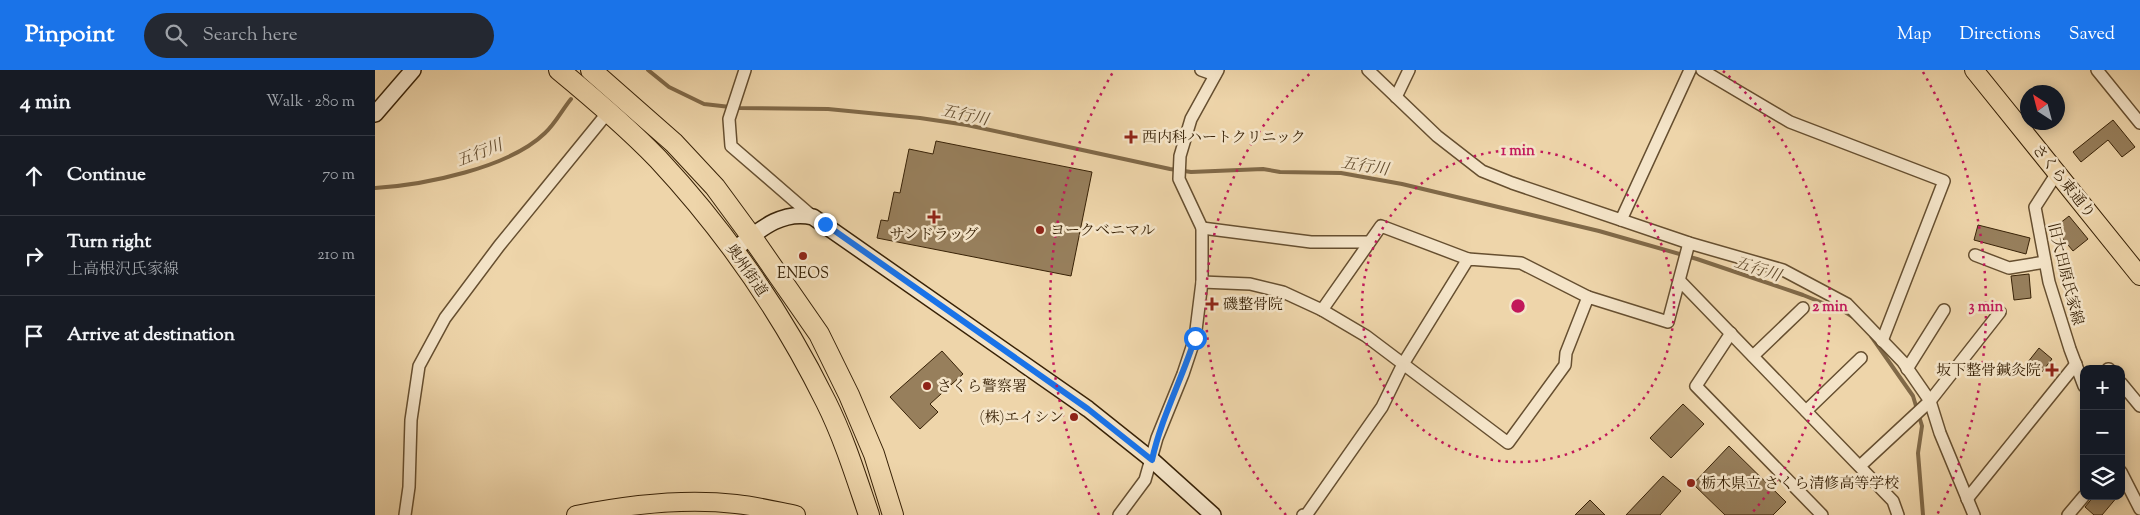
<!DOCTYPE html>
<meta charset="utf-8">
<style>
:root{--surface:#171b24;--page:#242831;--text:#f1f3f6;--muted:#9ea1a6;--line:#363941;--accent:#1a73e8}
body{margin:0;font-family:"Sorts Mill Goudy","Noto Serif JP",serif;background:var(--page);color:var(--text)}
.controls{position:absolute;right:15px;bottom:15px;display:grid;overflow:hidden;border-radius:10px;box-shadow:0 2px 12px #0003}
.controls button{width:45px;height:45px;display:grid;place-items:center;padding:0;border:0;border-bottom:1px solid var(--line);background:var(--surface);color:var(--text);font:25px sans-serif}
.compass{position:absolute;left:1645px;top:15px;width:45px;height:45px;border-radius:50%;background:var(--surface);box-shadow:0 2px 12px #0003;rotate:324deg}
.stop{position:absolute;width:15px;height:15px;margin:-11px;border:4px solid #1a73e8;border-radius:50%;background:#fff}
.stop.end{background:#1a73e8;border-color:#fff;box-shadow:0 1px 5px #0008}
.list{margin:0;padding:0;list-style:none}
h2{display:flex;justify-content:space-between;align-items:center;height:65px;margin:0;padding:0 20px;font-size:21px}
h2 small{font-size:16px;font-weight:400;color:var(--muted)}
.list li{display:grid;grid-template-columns:32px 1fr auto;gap:15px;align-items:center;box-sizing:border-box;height:80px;padding:0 20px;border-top:1px solid var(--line)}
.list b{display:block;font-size:19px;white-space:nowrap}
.list p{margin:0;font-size:16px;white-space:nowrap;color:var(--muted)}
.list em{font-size:16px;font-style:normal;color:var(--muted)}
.icon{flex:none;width:28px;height:28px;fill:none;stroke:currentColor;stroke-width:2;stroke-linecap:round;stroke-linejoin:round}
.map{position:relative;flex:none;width:1765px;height:445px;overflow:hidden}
header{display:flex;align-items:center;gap:30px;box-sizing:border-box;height:70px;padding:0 25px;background:var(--accent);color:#fff}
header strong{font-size:24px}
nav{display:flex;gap:28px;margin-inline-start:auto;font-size:18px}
.search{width:350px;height:45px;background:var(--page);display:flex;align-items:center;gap:12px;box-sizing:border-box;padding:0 18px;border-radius:28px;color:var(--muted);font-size:19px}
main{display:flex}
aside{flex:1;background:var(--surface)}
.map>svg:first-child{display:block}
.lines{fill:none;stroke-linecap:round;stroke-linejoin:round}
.stream{stroke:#806948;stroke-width:4}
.building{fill:#977f5c;stroke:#382207}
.street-casing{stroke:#664f30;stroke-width:14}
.secondary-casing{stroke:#382207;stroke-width:18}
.primary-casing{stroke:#382207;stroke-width:20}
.highway-casing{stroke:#382207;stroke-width:22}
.street{stroke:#f4e4c8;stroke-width:11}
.secondary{stroke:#f4e4c8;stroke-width:15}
.primary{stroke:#eed5aa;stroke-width:18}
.highway{stroke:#eed5aa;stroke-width:20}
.route{stroke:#1a73e8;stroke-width:6}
.ring{fill:none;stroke:#c2185b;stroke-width:2.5;stroke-dasharray:2.5 5}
.poi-dot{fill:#8f2418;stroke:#f4e4c8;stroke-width:2}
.labels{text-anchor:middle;stroke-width:5;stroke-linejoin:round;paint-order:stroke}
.poi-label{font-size:15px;fill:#382207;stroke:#f4e4c8;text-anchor:start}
.street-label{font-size:15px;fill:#382207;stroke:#f4e4c8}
.water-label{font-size:16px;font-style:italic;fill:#624b2d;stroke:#f4e4c8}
.centre{fill:#c2185b;stroke:#f4e4c8;stroke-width:2.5}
.ring-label{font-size:15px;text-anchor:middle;font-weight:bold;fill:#c2185b;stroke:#f4e4c8;stroke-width:5;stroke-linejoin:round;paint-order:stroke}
</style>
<header>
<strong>Pinpoint</strong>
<div class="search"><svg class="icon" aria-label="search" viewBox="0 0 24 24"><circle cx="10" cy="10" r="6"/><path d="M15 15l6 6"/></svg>Search here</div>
<nav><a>Map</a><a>Directions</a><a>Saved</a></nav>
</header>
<main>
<aside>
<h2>4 min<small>Walk · 280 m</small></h2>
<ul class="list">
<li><svg class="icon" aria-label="ahead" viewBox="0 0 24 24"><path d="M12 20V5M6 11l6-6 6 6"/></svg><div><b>Continue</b></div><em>70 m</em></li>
<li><svg class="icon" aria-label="right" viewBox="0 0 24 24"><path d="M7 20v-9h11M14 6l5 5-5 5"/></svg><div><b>Turn right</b><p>上高根沢氏家線</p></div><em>210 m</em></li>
<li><svg class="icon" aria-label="arrive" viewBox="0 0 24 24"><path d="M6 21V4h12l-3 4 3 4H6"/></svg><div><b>Arrive at destination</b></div></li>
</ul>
</aside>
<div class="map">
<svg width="1765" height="445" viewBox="0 0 1765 445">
<rect width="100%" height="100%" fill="#eed5aa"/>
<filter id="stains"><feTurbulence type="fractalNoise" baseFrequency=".004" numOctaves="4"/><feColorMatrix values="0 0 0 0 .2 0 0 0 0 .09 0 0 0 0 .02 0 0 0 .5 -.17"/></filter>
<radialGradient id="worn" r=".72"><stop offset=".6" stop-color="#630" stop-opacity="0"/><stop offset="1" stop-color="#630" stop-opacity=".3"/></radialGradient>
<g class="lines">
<g class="stream">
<path d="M273 0 294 17 329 34 364 38 453 39 545 48 592 55 795 99 816 102 888 99 905 102 966 103 1027 114 1224 161 1322 189 1428 225 1470 242 1478 247"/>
<path d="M0 118C49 115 134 98 170 63 180 54 187 40 196 29"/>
<path d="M1496 266 1538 326 1547 356 1543 383 1548 445"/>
</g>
</g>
<g class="building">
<path d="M1738 50 1760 77 1747 87 1733 70 1706 92 1698 82Z"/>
<path d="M561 71 717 102 696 206 502 168 506 150 513 151 519 122 525 123 534 79 558 84Z"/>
<path d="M1694 146 1713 169 1698 181 1679 158Z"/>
<path d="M1603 155 1655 168 1651 184 1599 170Z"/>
<path d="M1654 204 1656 228 1639 230 1636 206Z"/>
<path d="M1664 278 1677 289 1662 308 1649 297Z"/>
<path d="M567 281 588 304 555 334 563 342 545 359 515 327Z"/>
<path d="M1308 334 1329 354 1296 388 1275 368Z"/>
<path d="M1354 376 1411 432 1398 445H1350L1318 414Z"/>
<path d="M1288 406 1306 421 1285 445H1251Z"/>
<path d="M1719 426H1743L1727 445H1719L1710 437Z"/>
<path d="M1215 430 1230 445H1200Z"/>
</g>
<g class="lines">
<g class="street-casing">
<g id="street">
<path d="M370 0 354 49 356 76 438 147"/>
<path d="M826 0 840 5"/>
<path d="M993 0 1062 66 1107 101 1137 113 1314 173 1408 200 1472 234 1528 292 1555 331 1565 363 1599 445"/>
<path d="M1327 0 1415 52 1569 111 1507 271"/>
<path d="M1722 0 1765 53"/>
<path d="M1021 27 1034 0"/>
<path d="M1682 103 1660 137 1674 212 1695 279 1709 316"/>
<path d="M1246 150 1315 0"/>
<path d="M827 158 936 172H994"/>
<path d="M1600 185 1634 198 1670 192"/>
<path d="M1305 211 1518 431 1523 445"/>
<path d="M827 212 875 214 908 222 947 240 991 266 1133 373 1190 295 1191 283 1213 227 1293 252 1314 173"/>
<path d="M947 240 1006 156 1093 189"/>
<path d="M1356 263 1321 316 1447 445"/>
<path d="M1378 286 1428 238"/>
<path d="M1532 299 1569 240"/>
<path d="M1733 299H1734"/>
<path d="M1746 313 1765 336"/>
<path d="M1431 341 1486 288"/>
<path d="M1485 396 1555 331 1625 242"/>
<path d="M1746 402 1765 439"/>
<path d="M1592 429 1701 294"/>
<path d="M30 445 34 417 36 350 44 296 70 248 124 176 234 41"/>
<path d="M744 445 770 410 782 368 808 304 820 268 827 212V158L804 109 805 86 816 49 843 0"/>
<path d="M928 445 932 444 1007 337 1028 294 1093 189 1146 193 1213 227"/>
<path d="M1693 445 1709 426"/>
</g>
</g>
<g class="secondary-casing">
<g id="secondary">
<path d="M0 44 38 0"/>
<path d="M359 180C382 162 406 139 438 147L713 339 777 390 838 445"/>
</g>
</g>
<g class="primary-casing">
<g id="primary">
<path d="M1599 0 1765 206"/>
<path d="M201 445C251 435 310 428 361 434 381 436 401 441 421 445"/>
</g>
</g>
<g class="highway-casing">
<g id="highway">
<path d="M184 0C218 28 252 57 283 89 350 161 407 243 451 332 469 368 481 407 494 445"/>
<path d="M216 0 299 73 340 117 376 166 444 264 474 325 499 384 518 445"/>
</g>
</g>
<use href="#street" class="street"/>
<use href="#secondary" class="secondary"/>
<use href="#primary" class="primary"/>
<use href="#highway" class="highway"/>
</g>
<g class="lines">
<path class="route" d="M450 154 713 339 777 390C786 348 807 309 820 268"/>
</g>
<g class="ring">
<circle cx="1143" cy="236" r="156"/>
<path d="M911 445A312 312 0 0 1 938 1M1348 1A312 312 0 0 1 1375 445"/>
<path d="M724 445A468 468 0 0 1 738 2M1548 2A468 468 0 0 1 1562 445"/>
</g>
<g class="poi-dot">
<path d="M753.5 59.5h5v5h5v5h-5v5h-5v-5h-5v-5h5z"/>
<path d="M556.5 139.5h5v5h5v5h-5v5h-5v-5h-5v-5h5z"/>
<circle cx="665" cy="160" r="5"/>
<circle cx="428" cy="186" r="5"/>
<path d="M834.5 226.5h5v5h5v5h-5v5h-5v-5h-5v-5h5z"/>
<path d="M1674.5 292.5h5v5h5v5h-5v5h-5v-5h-5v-5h5z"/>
<circle cx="552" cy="316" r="5"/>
<circle cx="699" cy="347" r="5"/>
<circle cx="1316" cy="413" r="5"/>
</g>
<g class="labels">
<g class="poi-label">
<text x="767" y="72">西内科ハートクリニック</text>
<text x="675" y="165">ヨークベニマル</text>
<text x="559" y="169" text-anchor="middle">サンドラッグ</text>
<text x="428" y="208" text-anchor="middle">ENEOS</text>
<text x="848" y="239">磯整骨院</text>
<text x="1666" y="305" text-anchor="end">坂下整骨鍼灸院</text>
<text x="562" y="321">さくら警察署</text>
<text x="689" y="352" text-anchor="end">(株)エイシン</text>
<text x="1326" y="418">栃木県立 さくら清修高等学校</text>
</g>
<g class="street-label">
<text transform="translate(1689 111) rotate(51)" y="5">さくら東通り</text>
<text transform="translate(372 200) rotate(55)" y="5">奥州街道</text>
<text transform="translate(1691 204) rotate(76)" y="5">旧大田原氏家線</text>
</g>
<g class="water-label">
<text transform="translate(590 44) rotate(12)" y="6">五行川</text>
<text transform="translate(104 82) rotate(-21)" y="6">五行川</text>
<text transform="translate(990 95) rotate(9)" y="6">五行川</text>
<text transform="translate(1383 198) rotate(18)" y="6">五行川</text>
</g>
</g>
<circle cx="1143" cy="236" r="8" class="centre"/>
<g class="ring-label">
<text x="1143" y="85">1 min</text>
<text x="1455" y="241">2 min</text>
<text x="1611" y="241">3 min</text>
</g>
<rect width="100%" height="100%" filter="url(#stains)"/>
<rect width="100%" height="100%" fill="url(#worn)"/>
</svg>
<div class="controls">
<button>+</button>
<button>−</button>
<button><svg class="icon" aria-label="layers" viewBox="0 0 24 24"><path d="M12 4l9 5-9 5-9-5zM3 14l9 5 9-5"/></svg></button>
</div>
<svg class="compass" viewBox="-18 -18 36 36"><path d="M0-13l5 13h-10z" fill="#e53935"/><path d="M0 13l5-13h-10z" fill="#9ea1a6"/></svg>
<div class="stop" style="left:820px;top:268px"></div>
<div class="stop end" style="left:450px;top:154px"></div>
</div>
</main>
